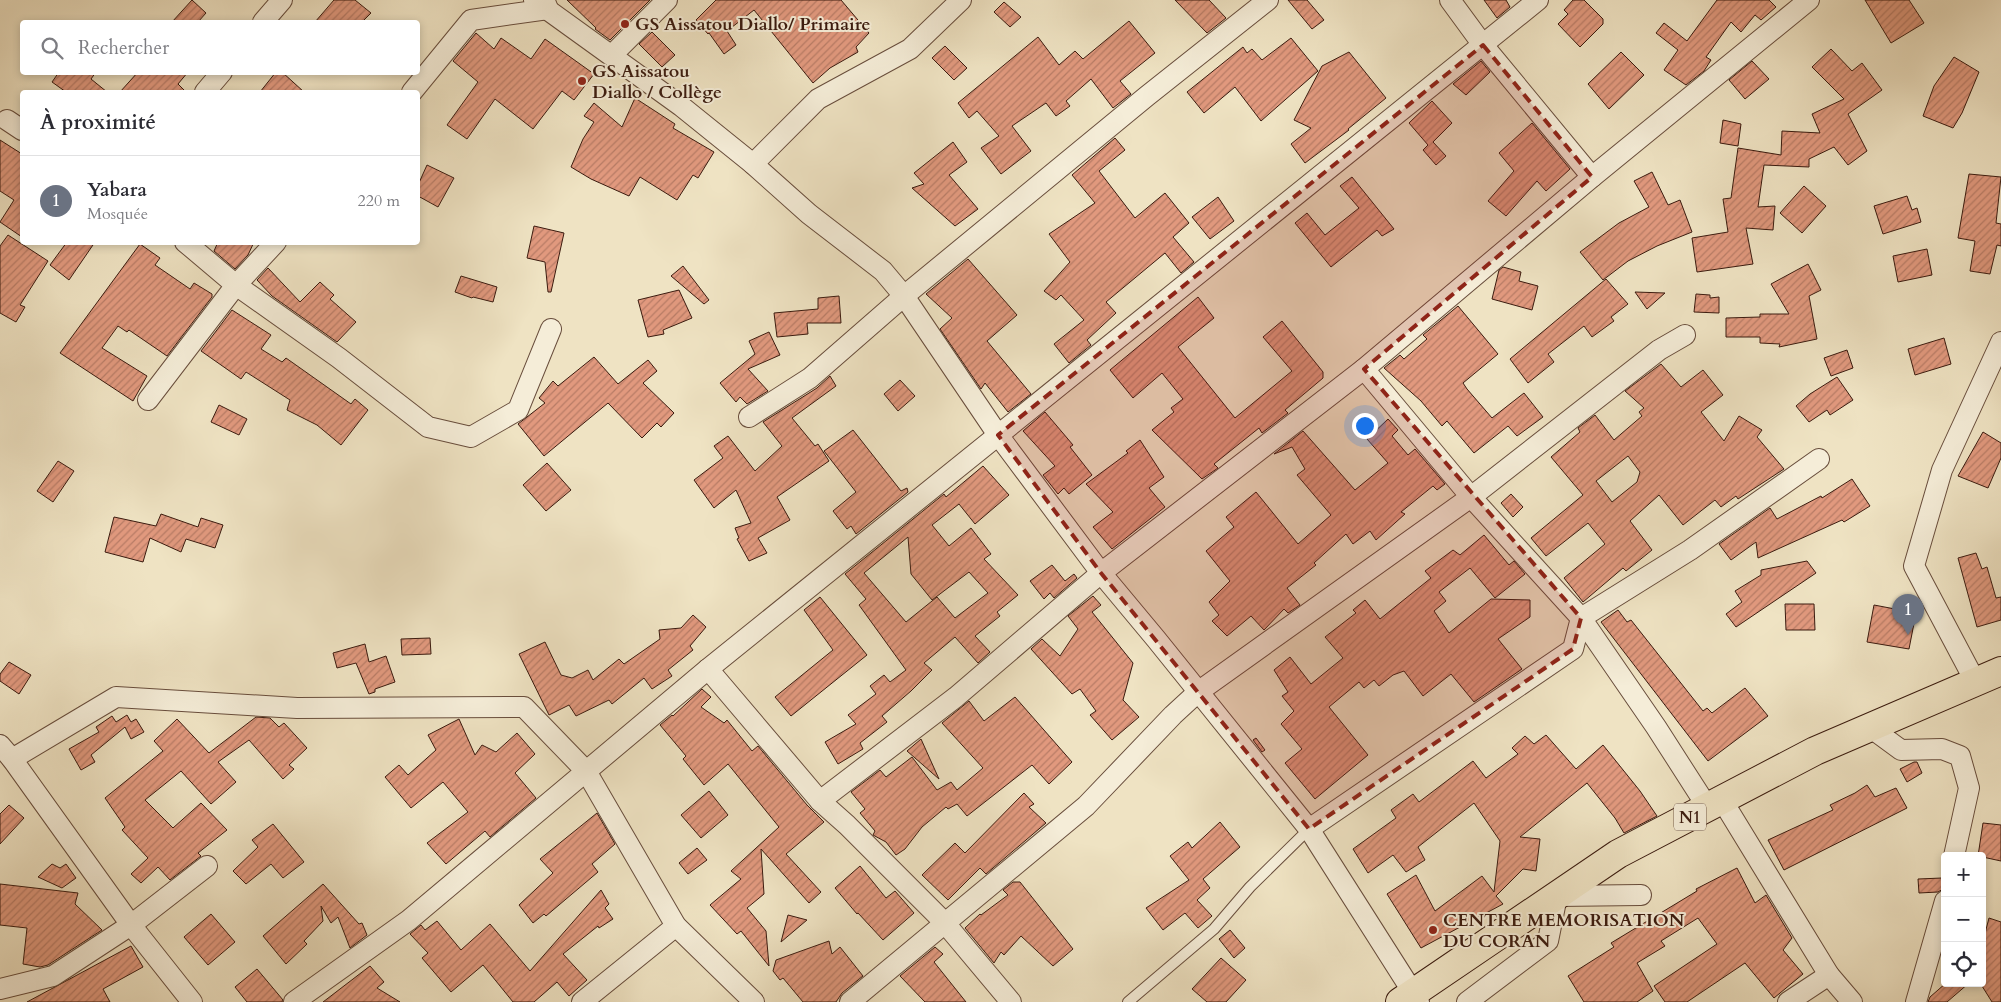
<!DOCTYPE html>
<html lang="fr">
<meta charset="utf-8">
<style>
:root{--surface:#fff;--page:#f7f7f7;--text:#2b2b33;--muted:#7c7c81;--line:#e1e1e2;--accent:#111827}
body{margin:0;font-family:Cardo,serif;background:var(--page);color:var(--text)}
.controls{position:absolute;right:15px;bottom:15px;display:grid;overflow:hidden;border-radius:5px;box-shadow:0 2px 8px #0003}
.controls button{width:45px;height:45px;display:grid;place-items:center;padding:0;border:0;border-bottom:1px solid var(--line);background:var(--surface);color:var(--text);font:25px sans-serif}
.you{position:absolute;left:1364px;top:425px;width:18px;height:18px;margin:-12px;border:4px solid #fff;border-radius:50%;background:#1a73e8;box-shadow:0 0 0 8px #1a73e833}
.badge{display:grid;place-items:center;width:32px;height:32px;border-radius:50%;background:var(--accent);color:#fff;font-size:16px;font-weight:700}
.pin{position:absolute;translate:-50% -41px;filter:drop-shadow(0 1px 2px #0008)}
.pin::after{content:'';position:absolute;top:26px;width:18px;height:15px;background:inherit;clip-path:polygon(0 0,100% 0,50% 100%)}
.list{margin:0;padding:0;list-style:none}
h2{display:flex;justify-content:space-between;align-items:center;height:65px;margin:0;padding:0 20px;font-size:21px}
h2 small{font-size:16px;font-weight:400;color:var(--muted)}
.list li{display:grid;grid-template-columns:32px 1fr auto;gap:15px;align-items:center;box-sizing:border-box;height:90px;padding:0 20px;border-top:1px solid var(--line)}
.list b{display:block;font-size:19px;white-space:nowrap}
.list p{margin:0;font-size:16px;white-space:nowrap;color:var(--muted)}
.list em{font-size:16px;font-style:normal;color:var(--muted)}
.icon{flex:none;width:28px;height:28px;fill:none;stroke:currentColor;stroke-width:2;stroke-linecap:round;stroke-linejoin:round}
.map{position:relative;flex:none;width:2001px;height:1002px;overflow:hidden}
.search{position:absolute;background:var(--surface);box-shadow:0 2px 8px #0003;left:20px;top:20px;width:400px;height:55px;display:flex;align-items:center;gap:12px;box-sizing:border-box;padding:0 18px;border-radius:5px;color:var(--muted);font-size:19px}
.panel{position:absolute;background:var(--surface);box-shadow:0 2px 8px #0003;left:20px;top:90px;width:400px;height:155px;border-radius:5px}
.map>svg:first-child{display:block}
.building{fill:url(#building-hatch);stroke:#3b1b0f;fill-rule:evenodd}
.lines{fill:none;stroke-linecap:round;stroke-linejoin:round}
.service-casing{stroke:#684d3c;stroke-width:12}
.minor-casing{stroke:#684d3c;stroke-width:22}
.trunk-casing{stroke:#3b1b0f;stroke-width:30}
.service{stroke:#f5edd8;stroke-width:10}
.minor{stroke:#f5edd8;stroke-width:20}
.trunk{stroke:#efe3c3;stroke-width:28}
.marked{fill:#8f2418;fill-opacity:0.2;stroke:#8f2418;stroke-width:4;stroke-dasharray:10 6;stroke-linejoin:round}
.poi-dot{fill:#8f2418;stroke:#f5edd8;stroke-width:2}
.labels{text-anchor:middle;stroke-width:4;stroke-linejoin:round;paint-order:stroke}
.shield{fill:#f5edd8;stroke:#735a4b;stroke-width:1}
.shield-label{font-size:16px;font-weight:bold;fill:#3b1b0f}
.poi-label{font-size:18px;font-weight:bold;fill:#3b1b0f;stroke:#f5edd8;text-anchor:start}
</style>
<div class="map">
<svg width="2001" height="1002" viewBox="0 0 2001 1002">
<defs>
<pattern id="building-hatch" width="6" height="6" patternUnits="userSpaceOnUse" patternTransform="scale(1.25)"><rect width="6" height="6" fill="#e1997e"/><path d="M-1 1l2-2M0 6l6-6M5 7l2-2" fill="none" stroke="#b87c66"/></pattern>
</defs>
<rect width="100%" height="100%" fill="#efe3c3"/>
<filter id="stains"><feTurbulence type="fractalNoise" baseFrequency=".004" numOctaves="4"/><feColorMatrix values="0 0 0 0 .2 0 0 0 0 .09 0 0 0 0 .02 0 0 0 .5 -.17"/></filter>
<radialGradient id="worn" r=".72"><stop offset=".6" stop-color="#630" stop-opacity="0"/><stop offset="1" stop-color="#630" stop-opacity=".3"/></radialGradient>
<g class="building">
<path d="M192 0 206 13 198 22H172Z"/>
<path d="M334 0H355L371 13 362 22H315Z"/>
<path d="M567 0H650L610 40 595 29 596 28Z"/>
<path d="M716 0H841L869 33 856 47 858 52 830 68 813 83 754 10 727 31 736 45 724 54 709 33 708 34 696 20Z"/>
<path d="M1175 0H1209L1226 18 1207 33Z"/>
<path d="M1288 0H1307L1324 20 1312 29Z"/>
<path d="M1484 0H1506L1510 7 1497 18Z"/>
<path d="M1573 0H1584L1603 19V24L1580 47 1558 24 1568 14 1564 10Z"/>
<path d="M1717 0H1769L1776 7 1761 20 1755 15 1741 32 1731 22 1706 57 1711 60 1704 71 1686 85 1664 70 1678 50 1656 33 1664 23 1687 41Z"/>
<path d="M1865 0H1909L1924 23 1891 43Z"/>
<path d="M1004 2 1021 17 1010 27 994 12Z"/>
<path d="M1129 21 1155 53 1120 81 1131 94 1113 108 1091 79 1066 101 1070 106 1056 116 1046 103 1012 126 1031 151 1001 174 981 148 999 136 977 111 969 118 958 103 1038 37 1059 65 1075 51 1083 59Z"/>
<path d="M652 32 675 55 662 67 639 44Z"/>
<path d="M476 33 494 49 501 38 531 59 545 39 594 74 574 100 562 91 533 129 495 99 467 139 447 125 478 82 453 61Z"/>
<path d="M1291 38 1318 71 1261 121 1235 87 1204 113 1187 92 1243 47 1247 53 1252 49 1262 60Z"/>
<path d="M945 46 967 68 954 80 932 58Z"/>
<path d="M1831 49 1852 71 1862 63 1882 90 1848 114 1867 151 1848 165 1834 147 1809 159V167L1764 165 1758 207 1775 206 1773 230 1746 228 1753 264 1697 272 1692 238 1728 232 1723 199 1731 198 1738 148 1781 155 1782 131 1820 133 1812 114 1844 99 1812 67Z"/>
<path d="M1349 52 1386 98 1348 129 1349 130 1305 163 1291 144 1311 128 1294 120 1322 66Z"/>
<path d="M1621 52 1644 75 1609 109 1588 84Z"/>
<path d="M1954 57 1979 72 1962 113 1953 128 1923 116 1934 86Z"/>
<path d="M1481 61 1490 72 1466 95 1453 84Z"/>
<path d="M1752 61 1769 79 1745 99 1729 80Z"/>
<path d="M59 72H96L91 79 107 92H66L52 82Z"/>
<path d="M138 72H188L178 84 186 92H120Z"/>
<path d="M276 72H282L304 92H260Z"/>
<path d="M635 98 675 124 673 128 714 152 698 178 693 175 677 200 640 177 629 196 591 179 571 167 583 139 594 122 584 116 594 103 622 127Z"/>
<path d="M1432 101 1452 123 1433 142 1446 156 1436 165 1423 150 1428 145 1409 123Z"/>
<path d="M1723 120 1741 124 1738 146 1720 143Z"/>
<path d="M1532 123 1570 169 1546 191 1537 181 1506 216 1488 201 1514 171 1499 153Z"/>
<path d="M1115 138 1125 150 1099 171 1135 218 1165 193 1189 223 1173 237 1194 262 1181 273 1165 253 1106 302 1116 313 1087 340 1091 345 1069 363 1054 344 1084 320 1061 295 1056 300 1044 291 1070 262 1049 234 1095 203 1072 175Z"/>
<path d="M0 140 22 154V237L0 222 14 200 0 191Z"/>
<path d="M953 142 967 162 949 175 978 209 955 226 912 188 924 184 914 173Z"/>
<path d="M427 165 454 178 438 207 418 196V185Z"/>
<path d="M1652 172 1668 205 1680 200 1692 232 1657 246 1628 261 1603 280 1580 252 1619 223 1649 207 1634 181Z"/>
<path d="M1969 174 2001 177 1996 223 2001 224V246L1997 245 1990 274 1970 271 1975 241 1958 238Z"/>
<path d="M1352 177 1394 229 1382 236 1377 230 1331 267 1295 223 1307 213 1325 235 1359 208 1340 186Z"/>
<path d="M1804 186 1826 206 1802 233 1780 213Z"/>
<path d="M1907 196 1912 210 1917 208 1921 222 1883 234 1874 206Z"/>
<path d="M1218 197 1234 221 1210 239 1192 217Z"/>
<path d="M534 226 564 233 551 292H548L545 262 527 258Z"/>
<path d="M8 235 48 261 20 305 25 307 16 322 0 313V246Z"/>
<path d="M67 242H95L69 280 50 265Z"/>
<path d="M218 242H254L248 255 235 269 214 251Z"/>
<path d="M140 244 160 258 155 265 190 289 194 283 212 294V297L167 356 129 330 127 332 118 326 102 348 147 376 133 401 60 353Z"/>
<path d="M1927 249 1932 275 1898 282 1893 256Z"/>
<path d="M968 259 1017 315 987 341 1031 394 1008 412 985 383 981 389 940 329 952 318 926 294Z"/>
<path d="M1808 264 1821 290 1809 296 1817 339 1779 347 1780 344 1760 343V337H1726V318L1760 317V314H1789L1771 284Z"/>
<path d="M683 266 709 300 704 304 671 276Z"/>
<path d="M1503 267 1521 272 1519 281 1538 286 1532 310 1492 299 1499 270Z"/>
<path d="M268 268 300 302 320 282 334 295 330 299 356 322 337 342 272 296 257 280Z"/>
<path d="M461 276 497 287 493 302 473 297 472 298 455 292Z"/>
<path d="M1606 279 1628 304 1611 317 1614 321 1592 337 1584 326 1548 354 1554 362 1528 383 1510 359Z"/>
<path d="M679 290 692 318 663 330 664 334 648 337 638 300Z"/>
<path d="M1635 292 1665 293 1647 309Z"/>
<path d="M1696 294 1710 295V298L1719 297V313L1694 312Z"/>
<path d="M839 296 841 323H807L808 334 777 337 774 313 818 309V298Z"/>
<path d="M1198 297 1214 318 1178 347 1235 418 1292 371 1263 337 1282 321 1323 372V378L1285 410 1288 413 1262 433 1259 428 1214 464 1218 468 1202 479 1152 430 1174 412 1171 408 1183 399 1162 373 1133 398 1110 370Z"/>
<path d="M1458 306 1498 354 1463 383 1467 389 1492 418 1524 393 1543 417 1517 436 1508 426 1474 453 1447 421 1442 426 1421 401 1384 368 1400 355 1404 359 1427 339 1423 335Z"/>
<path d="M232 310 271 335 261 349 282 362 286 358 351 404 355 399 368 410 341 445 317 425 287 410 290 400 246 372 241 379 201 351Z"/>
<path d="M769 332 780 355 748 369 768 391 747 404 740 397 736 402 720 383 755 354 749 341Z"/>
<path d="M1944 338 1951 364 1915 375 1908 349Z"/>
<path d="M1847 350 1853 368 1831 376 1824 358Z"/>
<path d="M594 357 618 384 648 360 657 371 643 383 674 413 661 427 657 423 642 438 608 403 544 456 518 424 545 403 539 398 553 381 558 386Z"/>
<path d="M1661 364 1681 387 1703 370 1723 395 1701 412 1724 441 1739 416 1762 430 1757 437 1784 469 1738 499 1736 496 1721 507 1715 500 1683 525 1659 495 1630 521 1652 550 1626 571 1623 568 1583 602 1564 578 1605 544 1588 523 1546 556 1531 538 1583 495 1551 457 1580 432 1578 428 1595 415 1614 440 1642 416 1639 412 1644 408 1625 391ZM1628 456 1640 472 1637 482 1612 502 1596 481Z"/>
<path d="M830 376 836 386 792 418 815 446 818 444 829 461 777 497 790 520 758 538 767 553 749 561 737 539 739 538 735 528 751 523 736 490 714 508 694 480 723 458 714 446 728 436 755 471 782 446 763 422 817 388Z"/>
<path d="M1837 377 1853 400 1830 415 1827 410 1809 422 1796 406 1810 394Z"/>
<path d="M900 380 915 396 898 411 884 394Z"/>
<path d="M219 405 247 419 239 435 211 422Z"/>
<path d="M1045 412 1073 445 1070 447 1092 475 1069 494 1064 488 1058 494 1043 475 1055 466 1023 431Z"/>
<path d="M1388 419 1398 430 1392 436 1408 455 1415 449 1445 484 1437 490 1433 486 1401 512 1405 514 1376 540 1370 531 1353 544 1346 534 1314 563 1316 565 1287 588 1300 605 1288 613 1284 609 1264 630 1251 616 1227 636 1212 621 1219 615 1209 602 1230 581 1206 551 1234 527 1226 517 1256 492 1298 544 1331 515 1297 475 1305 469 1292 447 1274 454 1303 431 1355 490 1388 463 1367 439Z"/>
<path d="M853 430 901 491 907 488 908 492 856 534 851 526 847 529 833 511 856 492 824 451Z"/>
<path d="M1983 432 2001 443V458L1988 488 1958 476Z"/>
<path d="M1140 440 1164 477 1149 488 1165 507 1112 549 1093 527 1113 512 1086 484 1128 453 1126 451Z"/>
<path d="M58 461 74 471 53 502 37 491Z"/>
<path d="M547 463 571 490 546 511 523 485Z"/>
<path d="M983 466 1009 495 975 524 959 504 932 525 949 546 971 528 991 554 984 559 1018 595 997 612 1000 616 975 636 990 652 978 663 955 637 924 663 932 670 911 691 882 716 887 722 860 743 863 749 838 764 825 742 856 724 848 715 876 694 870 686 884 675 890 682 906 670 859 605 866 599 845 574 944 494 946 497ZM908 537 911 574 932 600 969 572 988 593 955 618 937 597 906 622 864 573Z"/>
<path d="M1852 479 1870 506 1844 522 1842 520 1758 558 1756 542 1731 560 1719 544 1770 508 1777 519 1821 496 1822 498Z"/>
<path d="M1511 494 1523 507 1513 517 1501 503Z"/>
<path d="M161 514 198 527 201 518 223 525 215 548 186 539 181 552 150 538 143 562 105 552 114 517 156 526Z"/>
<path d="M1484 535 1509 565 1514 561 1525 574 1495 598 1470 568 1439 592 1446 601 1434 611 1449 633 1491 599 1530 600V617L1498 639 1522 669 1474 702 1451 674 1423 696 1404 671 1393 675 1379 686 1374 680 1364 688 1359 682 1329 707 1368 755 1315 799 1285 763 1302 749 1281 724 1294 711 1282 696 1288 692 1274 670 1290 657 1311 684 1343 658 1325 637 1356 613 1353 610 1365 600 1380 619 1431 578 1425 571 1453 550 1460 555Z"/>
<path d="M1976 553 1982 569 1987 567 1996 598 2001 597V620L1977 627 1958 558Z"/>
<path d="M1807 561 1816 573 1736 627 1726 614 1742 602 1735 591 1761 575V570Z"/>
<path d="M1052 565 1065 581 1074 574 1077 578 1054 598 1050 593 1044 599 1030 581Z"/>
<path d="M1093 596 1101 605 1092 612 1133 663 1123 700 1139 717 1112 740 1090 715 1096 711 1080 689 1072 694 1031 649 1042 639 1060 656 1078 629 1068 616Z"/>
<path d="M820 597 867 655 791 716 775 697 833 650 804 610Z"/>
<path d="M1785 604H1814L1815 630H1786Z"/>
<path d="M1874 605 1916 613 1909 649 1867 642Z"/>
<path d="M1618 610 1627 622 1631 620 1703 711 1707 708 1712 713 1745 688 1768 716 1708 761 1601 622Z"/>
<path d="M693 615 706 627 690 646 693 650 668 670 672 676 652 689 644 678 612 704 609 700 576 716 569 705 549 715 519 654 545 642 561 675 572 678 588 670 593 680 619 659 624 664 660 639 659 630 681 628Z"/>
<path d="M430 638 431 654 402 655 401 639Z"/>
<path d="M365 644 369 662 386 656 395 682 375 689V692L369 694 356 663 337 668 333 653Z"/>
<path d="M9 662 31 675 19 694 0 681V674Z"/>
<path d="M702 689 711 697 701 707 724 723 727 720 752 751 758 746 807 805 824 822 786 854 821 892 809 903 761 849 764 894 747 908 766 931 769 966 741 931 737 934 710 905 741 879 731 871 779 827 728 764 704 785 683 759 686 756 660 725 672 715 673 716Z"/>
<path d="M1015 697 1072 762 1049 784 1032 765 967 816 957 804 948 809 946 807 922 827 905 849 896 855 886 842 873 835 875 831 860 813 865 809 851 792 880 770 886 777 912 757 937 790 951 782 957 790 983 768 942 723 969 701 984 721Z"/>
<path d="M127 715 131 722 136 719 144 732 131 739 125 727 91 755 95 762 81 770 69 749 99 732 96 727 112 716 116 722Z"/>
<path d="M256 717 270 718 279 727 284 723 307 748 289 765 294 769 283 779 249 740 218 762 236 782 211 804 181 771 145 800 173 828 201 803 227 830 198 853 201 856 170 880 158 867 141 883 131 874 148 858 122 830 125 827 105 798 163 751 154 741 177 719 209 753Z"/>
<path d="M459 719 475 755 482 745 496 752 517 733 535 754 515 773 536 798 490 837 485 831 446 864 427 843 468 812 443 782 411 808 385 777 399 765 408 775 436 750 428 735Z"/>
<path d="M1546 735 1576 769 1603 745 1640 791 1657 816 1624 833 1615 818 1587 783 1520 837 1540 839 1536 871 1523 869 1496 896 1503 904 1421 948 1387 894 1416 875 1435 911 1482 876 1494 892 1500 841 1474 803 1418 847 1425 860 1406 872 1393 855 1368 873 1353 849 1396 818 1391 810 1413 794 1419 802 1473 761 1486 778 1518 754 1512 748 1525 736 1534 744Z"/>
<path d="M1256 738 1265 750 1262 752 1253 740Z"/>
<path d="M921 739 939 779 907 751Z"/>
<path d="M1914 762H1917L1922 773 1907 782 1900 769Z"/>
<path d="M1867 785 1875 797 1896 788 1907 808 1784 870 1768 840 1833 810 1830 805 1855 793Z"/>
<path d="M709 791 728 815 701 838 681 815Z"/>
<path d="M1024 793 1034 804 1029 807 1046 823 986 874 980 868 948 900 922 875 955 843 965 853Z"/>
<path d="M9 805 24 818 0 844V814Z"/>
<path d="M597 813 615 844 592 864 598 872 546 916 544 914 533 923 519 905 553 873 540 859Z"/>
<path d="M1220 822 1240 847 1203 879 1210 888 1197 900 1212 916 1198 928 1185 913 1163 930 1146 908 1189 880 1170 856 1188 842 1192 848Z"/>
<path d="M1983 823 2001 825V861L1978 856Z"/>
<path d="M273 824 304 862 283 878 271 864 246 884 233 871 258 847 252 840Z"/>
<path d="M697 848 707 860 688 874 679 863Z"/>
<path d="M52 864 60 868 66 864 76 878 62 888 38 877Z"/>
<path d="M860 866 886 898 895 891 914 913 883 940 858 913 857 914 835 888Z"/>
<path d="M1737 868 1755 903 1766 895 1792 938 1783 950 1803 974 1774 998 1745 963 1687 1002H1665L1654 986 1717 944 1698 918 1661 941 1665 946 1637 963 1653 991 1637 1002H1584L1568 976 1614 947 1611 943 1697 891 1696 889Z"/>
<path d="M1942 878 1943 889 1938 892 1919 893 1918 879Z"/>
<path d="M1013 882H1020L1073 949 1053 966 1021 936 1004 955 1001 952 994 963 965 928 980 914 981 915 1008 895 1003 890Z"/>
<path d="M0 884 78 893 75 904 102 930 48 965 40 967 23 964 27 928 0 925Z"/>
<path d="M323 884 359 924 362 923 367 935 350 948 338 917 331 923 321 906 323 921 304 941 307 944 286 964 263 936Z"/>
<path d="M601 890 609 904 605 908 613 919 599 928 598 926 563 954 587 980 569 996 557 982 534 1002H513L483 965 451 992 422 958 428 953 410 934 421 925 425 930 437 921 461 950 490 924 530 971Z"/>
<path d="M211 914 235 942 208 965 184 937Z"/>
<path d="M788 915 807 920 781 942Z"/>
<path d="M1989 918 2001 922V1002H1992L1982 986V945Z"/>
<path d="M1230 930 1245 948 1234 958 1219 939Z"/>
<path d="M829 941 832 954 840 947 863 976 842 993 836 1002H803L783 978 780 980 773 971 776 960Z"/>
<path d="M131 946 143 967 103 989 110 1002H27Z"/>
<path d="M935 947 943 954 934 962 966 1002H925L900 976Z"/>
<path d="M1221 958 1246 980 1226 1002H1207L1192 989Z"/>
<path d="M370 966 384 982 377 988 400 1002H323Z"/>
<path d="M257 969 283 1000 282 1002H247L235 987Z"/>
<path d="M1946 983H1969L1947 1002H1928L1930 997Z"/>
</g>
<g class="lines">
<g class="service-casing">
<path id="service" d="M1128 1002 1214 929 1250 887 1309 829"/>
</g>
<g class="minor-casing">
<g id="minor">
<path d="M534 0 681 106 753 164 809 214 883 271 904 296 998 435 1101 573 1156 639 1309 829 1419 1002"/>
<path d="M1450 0 1483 45 1592 177"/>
<path d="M263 22 282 0"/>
<path d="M612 55 667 0"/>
<path d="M205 92 222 72"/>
<path d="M412 92 471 20 548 9 546 4"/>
<path d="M7 120 22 130"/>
<path d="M753 164 818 99 910 49 961 0"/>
<path d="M185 242 236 285 339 358 428 427 471 437 518 410 551 329"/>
<path d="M148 400 236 285 276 242"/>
<path d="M749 417 810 378 904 296 1147 96 1268 0"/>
<path d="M708 669 820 801 847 825 944 922 1011 1002"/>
<path d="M1975 681 1914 566 1942 470 2001 342"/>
<path d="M1871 728 1901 750 1942 749 1960 756 1969 788 1954 856"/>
<path d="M0 745 12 759 131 925 192 1002"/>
<path d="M12 759 116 697 297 708 524 707 586 771 676 926 754 1002"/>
<path d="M1722 800 1829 975 1852 1002"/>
<path d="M820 801 956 697 1101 573 1364 369 1592 177 1809 0"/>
<path d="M1708 808 1656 727 1581 618 1690 550 1819 459"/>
<path d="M1309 829 1573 649 1581 618 1471 497 1364 369"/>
<path d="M0 989 53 976 131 925 207 866"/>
<path d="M294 1002 409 920 708 669 1538 0"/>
<path d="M582 1002 676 926"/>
<path d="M850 1002 1086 806 1173 715 1198 692 1471 497 1659 350 1685 335"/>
<path d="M1467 1002 1548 941 1557 896 1641 895"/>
<path d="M1788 1002 1829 975"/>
<path d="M1916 1002 1945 901"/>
</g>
</g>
<g class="trunk-casing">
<path id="trunk" d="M1400 1002 1618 854 1815 751 2001 671"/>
</g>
<use href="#service" class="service"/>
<use href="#minor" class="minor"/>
<use href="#trunk" class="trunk"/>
</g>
<path class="marked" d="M1483 45 1592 177 1364 369 1581 618 1573 649 1309 829 1101 573 998 435Z"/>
<g class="poi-dot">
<circle cx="625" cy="24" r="5"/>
<circle cx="582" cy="81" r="5"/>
<circle cx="1433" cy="930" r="5"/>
</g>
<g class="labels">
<rect class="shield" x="1674" y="803.5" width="32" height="27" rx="4"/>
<g class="shield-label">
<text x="1690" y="823">N1</text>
</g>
<g class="poi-label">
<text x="635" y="30">GS Aissatou Diallo/ Primaire</text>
<text x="592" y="77">GS Aissatou<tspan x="592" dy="21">Diallo / Collège</tspan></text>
<text x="1443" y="926">CENTRE MEMORISATION<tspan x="1443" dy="21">DU CORAN</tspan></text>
</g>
</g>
<rect width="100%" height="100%" filter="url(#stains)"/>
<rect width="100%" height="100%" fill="url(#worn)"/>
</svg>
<div class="controls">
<button>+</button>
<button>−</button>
<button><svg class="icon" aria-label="locate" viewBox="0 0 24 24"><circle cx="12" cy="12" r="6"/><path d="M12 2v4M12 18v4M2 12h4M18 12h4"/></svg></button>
</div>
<div class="you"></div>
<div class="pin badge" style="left:1908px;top:635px;background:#6b7280">1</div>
<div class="search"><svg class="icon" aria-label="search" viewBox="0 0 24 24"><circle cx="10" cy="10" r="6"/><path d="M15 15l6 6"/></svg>Rechercher</div>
<section class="panel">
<h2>À proximité<small></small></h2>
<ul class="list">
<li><span class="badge" style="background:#6b7280">1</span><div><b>Yabara</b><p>Mosquée</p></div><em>220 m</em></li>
</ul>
</section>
</div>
